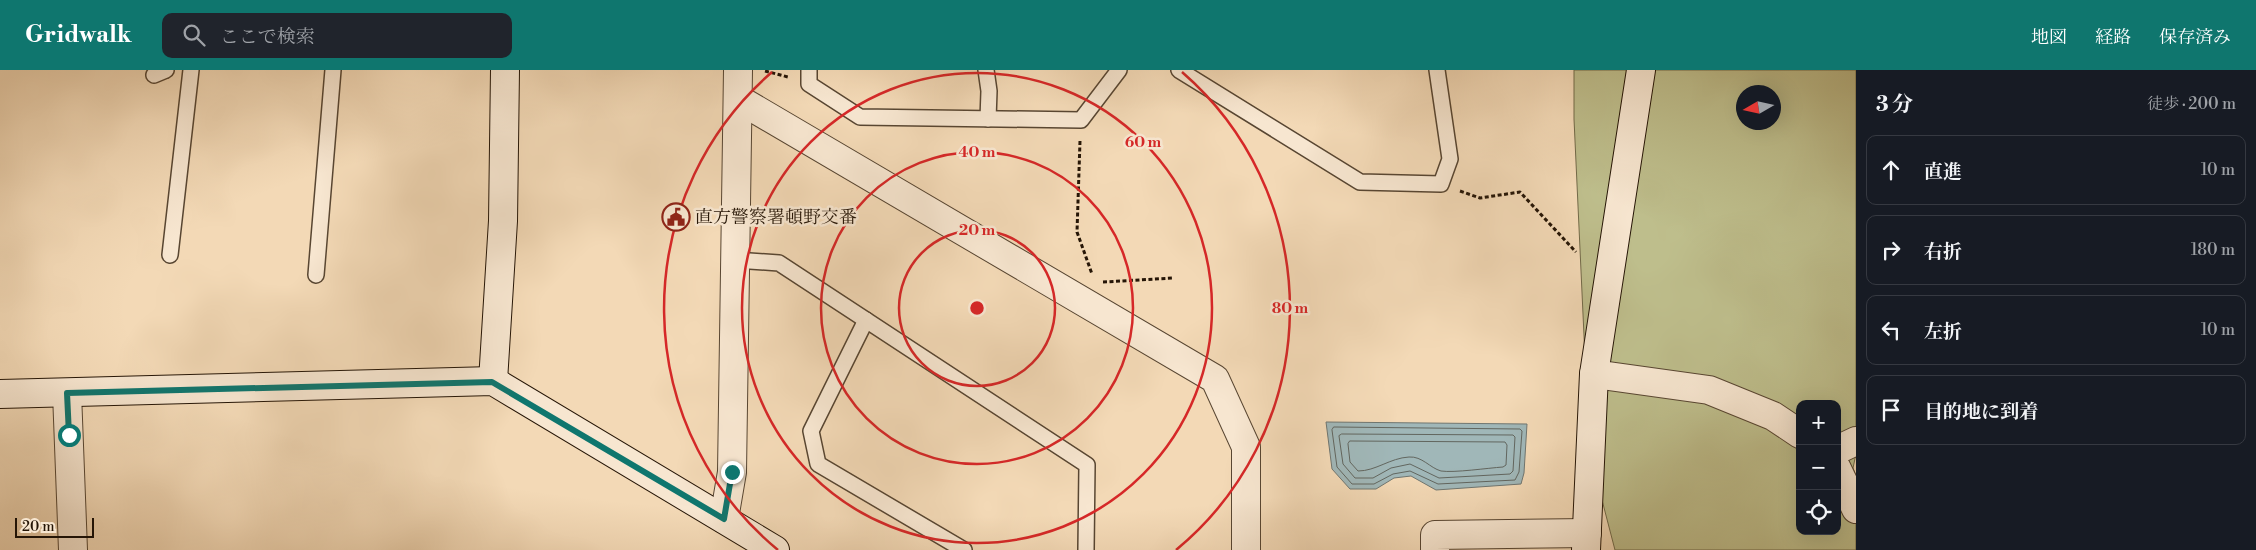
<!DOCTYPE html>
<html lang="ja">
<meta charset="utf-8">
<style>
:root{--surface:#171b24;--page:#20242c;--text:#f1f3f6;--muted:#9ea1a6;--line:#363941;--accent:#0f766e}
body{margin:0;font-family:"Libre Bodoni","Noto Serif JP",serif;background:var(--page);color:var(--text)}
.controls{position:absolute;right:15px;bottom:15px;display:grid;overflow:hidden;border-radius:10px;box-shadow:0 5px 20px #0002}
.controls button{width:45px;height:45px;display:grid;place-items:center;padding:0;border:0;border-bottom:1px solid var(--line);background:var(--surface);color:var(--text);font:25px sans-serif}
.compass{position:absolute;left:1736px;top:15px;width:45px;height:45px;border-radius:50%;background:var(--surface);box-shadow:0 5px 20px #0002;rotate:261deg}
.scale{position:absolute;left:15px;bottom:12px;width:79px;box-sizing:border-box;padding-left:5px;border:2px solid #251506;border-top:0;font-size:14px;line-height:18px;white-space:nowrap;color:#251506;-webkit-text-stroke:4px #f7e6d0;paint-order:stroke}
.stop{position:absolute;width:15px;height:15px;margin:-11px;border:4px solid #0f766e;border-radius:50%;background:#fff}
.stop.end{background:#0f766e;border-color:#fff;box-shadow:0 1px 5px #0008}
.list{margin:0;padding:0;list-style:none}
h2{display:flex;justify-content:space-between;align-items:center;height:65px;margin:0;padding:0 20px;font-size:21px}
h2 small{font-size:16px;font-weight:400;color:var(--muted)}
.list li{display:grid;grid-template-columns:32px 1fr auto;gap:15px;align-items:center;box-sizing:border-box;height:70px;margin:0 10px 10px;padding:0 10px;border:1px solid var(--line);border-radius:10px}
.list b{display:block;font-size:19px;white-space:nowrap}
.list em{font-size:16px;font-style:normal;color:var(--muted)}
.icon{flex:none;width:28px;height:28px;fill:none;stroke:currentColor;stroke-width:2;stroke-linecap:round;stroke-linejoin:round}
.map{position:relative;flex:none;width:1856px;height:480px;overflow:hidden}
header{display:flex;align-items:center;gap:30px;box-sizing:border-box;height:70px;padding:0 25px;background:var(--accent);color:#fff}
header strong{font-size:24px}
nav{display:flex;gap:28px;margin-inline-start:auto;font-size:18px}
.search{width:350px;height:45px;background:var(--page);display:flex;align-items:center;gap:12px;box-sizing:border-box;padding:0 18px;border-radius:10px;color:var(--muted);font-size:19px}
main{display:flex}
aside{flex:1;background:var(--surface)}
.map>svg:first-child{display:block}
.green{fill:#bebe8c;stroke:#726a49;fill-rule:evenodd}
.water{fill:#a0b7b8;stroke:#6f7671}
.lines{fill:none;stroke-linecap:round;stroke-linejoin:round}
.shore{stroke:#62665f;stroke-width:1}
.lane-casing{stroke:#584632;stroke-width:18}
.street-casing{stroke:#584632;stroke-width:30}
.secondary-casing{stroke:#251506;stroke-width:30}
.path{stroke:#251506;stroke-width:3;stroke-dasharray:4 2.5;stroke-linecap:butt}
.lane{stroke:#f7e6d0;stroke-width:15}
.street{stroke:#f7e6d0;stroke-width:28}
.secondary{stroke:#f7e6d0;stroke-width:28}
.route{stroke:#0f766e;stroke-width:6}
.ring{fill:none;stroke:#d62828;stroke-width:2.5}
.labels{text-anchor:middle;stroke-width:5;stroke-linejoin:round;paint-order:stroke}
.poi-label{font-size:18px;fill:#251506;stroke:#f7e6d0;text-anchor:start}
.centre{fill:#d62828;stroke:#f7e6d0;stroke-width:2.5}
.ring-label{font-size:15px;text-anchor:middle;font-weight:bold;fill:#d62828;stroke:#f7e6d0;stroke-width:5;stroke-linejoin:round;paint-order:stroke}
</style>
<header>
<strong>Gridwalk</strong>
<div class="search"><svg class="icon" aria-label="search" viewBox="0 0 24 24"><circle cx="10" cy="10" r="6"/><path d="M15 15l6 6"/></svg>ここで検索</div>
<nav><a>地図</a><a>経路</a><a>保存済み</a></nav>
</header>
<main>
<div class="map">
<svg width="1856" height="480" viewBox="0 0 1856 480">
<rect width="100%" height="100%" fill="#f3d9b6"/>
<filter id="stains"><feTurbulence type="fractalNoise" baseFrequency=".004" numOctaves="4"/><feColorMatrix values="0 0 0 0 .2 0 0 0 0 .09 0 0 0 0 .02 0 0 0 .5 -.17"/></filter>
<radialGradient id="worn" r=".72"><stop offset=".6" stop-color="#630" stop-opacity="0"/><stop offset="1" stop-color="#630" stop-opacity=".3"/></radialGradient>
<path class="green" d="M1574 0H1856V384L1853 398 1856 406V480H1615L1602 430 1586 309 1574 49ZM1744 22H1774V52H1744ZM1800 334H1837V461H1800Z"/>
<path class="water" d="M1326 352 1527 354 1524 403 1521 414 1436 420 1411 406 1394 408 1376 419H1350L1332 399Z"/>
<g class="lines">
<g class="shore">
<path d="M1334 357 1520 359 1522 361 1519 402 1515 410 1438 414 1410 401 1393 404 1374 414H1352L1337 397 1332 360Z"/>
<path d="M1342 364 1513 365 1515 367 1513 401 1510 404 1439 408 1410 394 1391 398 1373 408H1355L1343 394 1339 366Z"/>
<path d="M1350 371 1505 372 1507 375 1506 395 1503 397C1488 398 1454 403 1441 401 1430 398 1422 386 1409 387 1390 388 1376 401 1358 401L1350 392 1348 374Z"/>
</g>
<g class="lane-casing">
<g id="lane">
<path d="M809 0V14L860 47 1081 50 1119 0"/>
<path d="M986 0 989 21 988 49"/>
<path d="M1179 0 1360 112 1441 114 1450 89 1437 0"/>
<path d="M154 5 166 0"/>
<path d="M170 185 191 0"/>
<path d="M735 190 779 193 1087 395 1086 480"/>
<path d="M316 205 333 0"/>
<path d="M866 250 811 361 818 394 964 480"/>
</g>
</g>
<g class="street-casing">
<g id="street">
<path d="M738 29 1215 309 1246 377V480"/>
<path d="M1594 304 1709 320 1773 346 1800 364"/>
<path d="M67 323 73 480"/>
<path d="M1837 380 1856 371"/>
<path d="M1837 399 1856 439"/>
<path d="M724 449 732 402 738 0"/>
<path d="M1435 480V465L1587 463"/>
</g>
</g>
<g class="secondary-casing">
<g id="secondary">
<path d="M493 311 503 151 505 0"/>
<path d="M0 324 493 311 775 480"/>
<path d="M1586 480 1594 304 1641 0"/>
</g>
</g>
<g class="path">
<path d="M765 1 788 7"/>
<path d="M1080 71 1077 162 1092 204"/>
<path d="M1460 121 1480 128 1520 122 1576 182"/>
<path d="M1103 212 1173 208"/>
</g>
<use href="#lane" class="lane"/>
<use href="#street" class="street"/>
<use href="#secondary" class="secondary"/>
</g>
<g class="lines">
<path class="route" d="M69 365 67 323 492 312 724 449 732 402"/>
</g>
<g class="ring">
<circle cx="977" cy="238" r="78"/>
<circle cx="977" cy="238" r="156"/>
<circle cx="977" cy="238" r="235"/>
<path d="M778 480A313 313 0 0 1 772 2M1182 2A313 313 0 0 1 1176 480"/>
</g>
<defs>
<g id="civic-ring" transform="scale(1.4375)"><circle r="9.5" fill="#f7e6d0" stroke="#8f2418" stroke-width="1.5"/><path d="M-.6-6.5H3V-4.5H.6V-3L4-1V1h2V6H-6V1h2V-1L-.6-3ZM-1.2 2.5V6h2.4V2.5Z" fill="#8f2418"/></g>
</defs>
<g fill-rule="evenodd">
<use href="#civic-ring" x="676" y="147"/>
</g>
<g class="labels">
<g class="poi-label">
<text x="695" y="153">直方警察署頓野交番</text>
</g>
</g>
<circle cx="977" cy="238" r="8" class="centre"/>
<g class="ring-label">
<text x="1143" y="77">60 m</text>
<text x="977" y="87">40 m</text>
<text x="977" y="165">20 m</text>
<text x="1290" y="243">80 m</text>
</g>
<rect width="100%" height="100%" filter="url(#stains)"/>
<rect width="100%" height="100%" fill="url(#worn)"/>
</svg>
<div class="controls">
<button>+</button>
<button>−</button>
<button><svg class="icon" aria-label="locate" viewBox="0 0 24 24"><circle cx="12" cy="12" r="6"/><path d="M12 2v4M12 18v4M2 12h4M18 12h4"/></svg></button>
</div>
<svg class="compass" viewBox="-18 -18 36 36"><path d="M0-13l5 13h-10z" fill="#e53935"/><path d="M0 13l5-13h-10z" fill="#9ea1a6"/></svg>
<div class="scale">20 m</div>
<div class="stop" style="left:69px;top:365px"></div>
<div class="stop end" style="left:732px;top:402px"></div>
</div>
<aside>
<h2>3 分<small>徒歩 · 200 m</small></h2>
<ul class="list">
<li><svg class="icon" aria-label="ahead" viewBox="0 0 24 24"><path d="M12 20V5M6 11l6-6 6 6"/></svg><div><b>直進</b></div><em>10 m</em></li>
<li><svg class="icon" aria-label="right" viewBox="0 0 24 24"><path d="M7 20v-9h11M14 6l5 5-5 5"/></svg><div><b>右折</b></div><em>180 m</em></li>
<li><svg class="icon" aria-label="left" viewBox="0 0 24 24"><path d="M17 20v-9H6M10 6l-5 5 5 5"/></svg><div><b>左折</b></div><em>10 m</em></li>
<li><svg class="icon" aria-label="arrive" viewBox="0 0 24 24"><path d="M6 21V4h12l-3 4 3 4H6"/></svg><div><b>目的地に到着</b></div></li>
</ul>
</aside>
</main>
